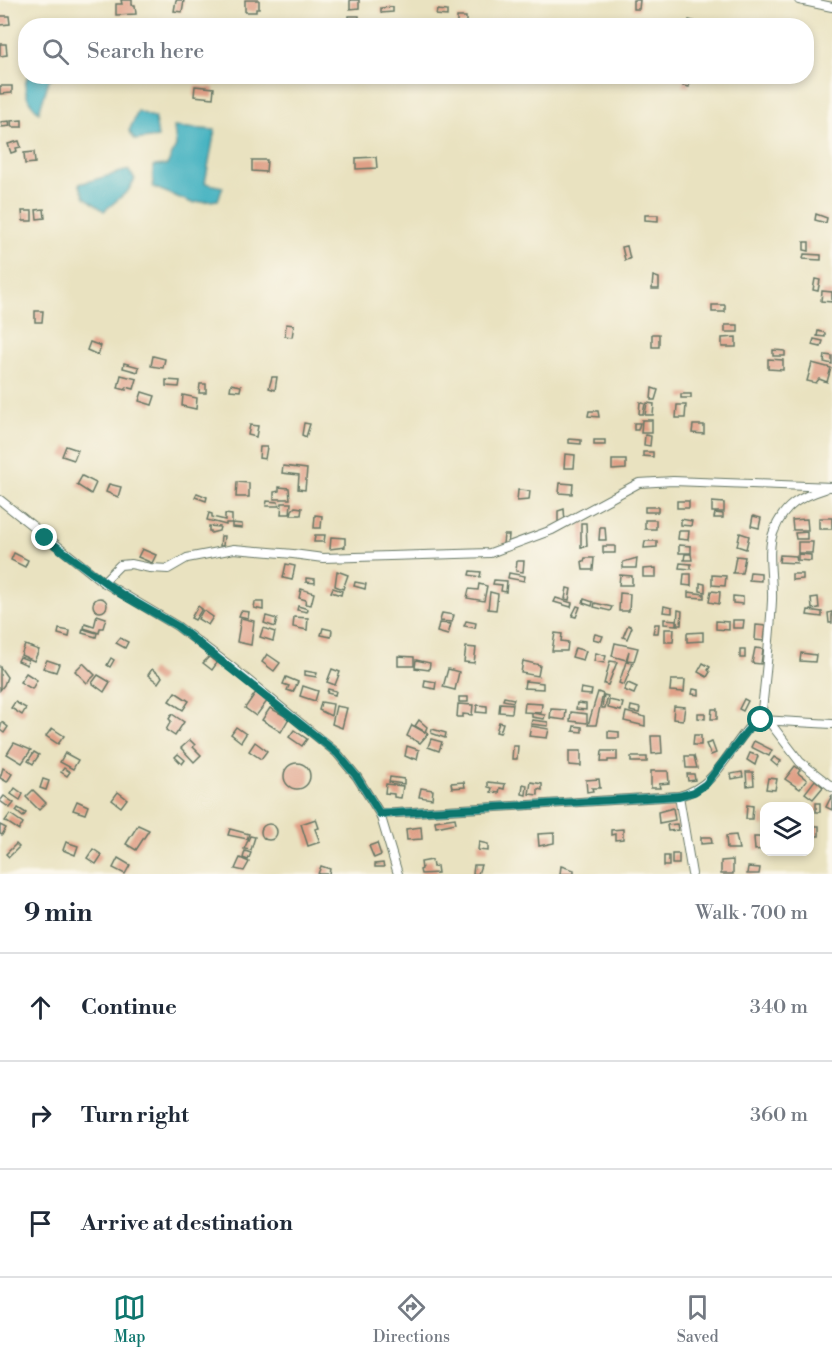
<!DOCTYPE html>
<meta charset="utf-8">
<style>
:root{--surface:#fff;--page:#f2f2f3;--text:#1f2937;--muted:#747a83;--line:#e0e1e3;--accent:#0f766e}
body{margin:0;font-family:"Libre Bodoni",serif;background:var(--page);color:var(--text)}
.controls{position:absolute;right:18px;bottom:18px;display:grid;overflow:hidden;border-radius:12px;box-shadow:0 3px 9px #0003}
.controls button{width:54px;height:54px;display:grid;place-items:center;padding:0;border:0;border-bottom:2px solid var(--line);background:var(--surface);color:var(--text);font:30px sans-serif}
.stop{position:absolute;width:18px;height:18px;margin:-14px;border:4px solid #0f766e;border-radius:50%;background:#fff}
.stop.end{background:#0f766e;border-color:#fff;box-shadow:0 2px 6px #0008}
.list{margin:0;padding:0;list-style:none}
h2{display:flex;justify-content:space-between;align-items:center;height:78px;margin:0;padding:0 24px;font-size:26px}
h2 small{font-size:20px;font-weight:400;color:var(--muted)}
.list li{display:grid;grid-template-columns:39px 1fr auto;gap:18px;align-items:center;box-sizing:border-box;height:108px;padding:0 24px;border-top:2px solid var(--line)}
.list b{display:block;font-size:22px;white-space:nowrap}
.list em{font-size:20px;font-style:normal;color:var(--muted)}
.icon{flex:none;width:33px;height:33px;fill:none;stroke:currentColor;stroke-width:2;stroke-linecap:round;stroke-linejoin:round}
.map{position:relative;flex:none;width:832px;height:874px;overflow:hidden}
.search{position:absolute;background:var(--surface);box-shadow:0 3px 9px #0003;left:18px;right:18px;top:18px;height:66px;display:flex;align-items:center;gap:15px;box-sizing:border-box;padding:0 21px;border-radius:24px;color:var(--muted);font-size:22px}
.sheet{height:402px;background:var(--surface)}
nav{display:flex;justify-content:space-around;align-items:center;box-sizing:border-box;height:84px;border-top:2px solid var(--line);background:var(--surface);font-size:16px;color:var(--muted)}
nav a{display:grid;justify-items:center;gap:3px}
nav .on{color:var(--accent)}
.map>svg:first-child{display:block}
.water{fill:#45b2c1;stroke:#32787a;stroke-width:1.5}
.building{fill:#e0a087}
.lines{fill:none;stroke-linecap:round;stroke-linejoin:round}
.minor-casing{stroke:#667765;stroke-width:10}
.minor{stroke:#fff;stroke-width:8}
.route{stroke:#0f766e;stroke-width:8}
</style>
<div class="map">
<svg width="832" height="874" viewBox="0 0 832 874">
<rect width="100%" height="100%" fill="#fbf7ec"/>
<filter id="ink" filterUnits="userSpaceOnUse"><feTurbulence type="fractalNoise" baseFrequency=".0167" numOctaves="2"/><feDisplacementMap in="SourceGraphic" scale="12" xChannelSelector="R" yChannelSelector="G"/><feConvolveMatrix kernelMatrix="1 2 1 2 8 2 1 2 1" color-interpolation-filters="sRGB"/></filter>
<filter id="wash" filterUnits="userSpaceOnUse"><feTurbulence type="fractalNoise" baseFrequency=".008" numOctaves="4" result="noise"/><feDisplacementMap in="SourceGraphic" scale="24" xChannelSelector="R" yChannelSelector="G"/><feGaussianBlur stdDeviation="1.35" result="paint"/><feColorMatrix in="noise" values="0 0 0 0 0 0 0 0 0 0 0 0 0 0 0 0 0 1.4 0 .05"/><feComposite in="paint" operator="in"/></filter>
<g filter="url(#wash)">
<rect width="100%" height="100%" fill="#e9e2c0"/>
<g class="water">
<path d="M27 77H53L49 80 39 112C28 103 23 91 27 77Z"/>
<path d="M138 111 155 118 158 137 135 140 129 131Z"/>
<path d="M174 127 215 130 205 183 223 187 218 200 192 203 153 187V166L167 165 176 146Z"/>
<path d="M128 170 135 179 128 191 104 211 85 197 79 184Z"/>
</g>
<g id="blocks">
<g class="building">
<path d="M121 0H132V5H135L136 14 116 15V4H122Z"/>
<path d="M176 0H184L182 12 174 11Z"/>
<path d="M245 0H259V9H256V12H245Z"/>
<path d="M350 0H359V8L350 9Z"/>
<path d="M633 0H640L639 9H633Z"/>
<path d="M393 7V12L381 13V8Z"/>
<path d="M437 10 447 11V16L436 15Z"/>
<path d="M0 16H9L10 24 0 25Z"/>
<path d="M349 16H359V26H351V23H349Z"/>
<rect x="457" y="17" width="9" height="7"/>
<path d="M689 20 697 22 696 26H688Z"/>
<path d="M0 44H6L7 55 0 56Z"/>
<path d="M684 76H690L689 87 683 86Z"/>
<path d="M0 86H12V93L0 94Z"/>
<path d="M195 86 214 88 213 98 194 96Z"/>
<path d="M22 120V127H12L11 121Z"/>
<path d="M9 121 10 126 2 127 1 122Z"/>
<path d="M19 141 21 147 16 148 17 151 11 153 8 144Z"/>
<path d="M34 152 35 163 25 164 24 153Z"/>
<path d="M376 157 377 168 356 169V158Z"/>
<path d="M252 160H267L266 172 252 171Z"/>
<path d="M44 209 45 218 37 219 36 210Z"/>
<path d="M22 211H32V221H23Z"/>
<path d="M816 214 827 218 826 223 815 220Z"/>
<path d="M645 215H658V221L645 220Z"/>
<path d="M804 242H809V251L804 250Z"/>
<path d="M627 246 630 259 625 260 622 247Z"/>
<path d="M804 254 821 255V260L803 259Z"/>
<path d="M653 276 659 278V289H652Z"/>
<path d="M815 279 820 280 818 291 813 290Z"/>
<path d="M822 291 832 292V302L821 301Z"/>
<rect x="712" y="305" width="13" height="7"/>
<path d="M35 311H43L42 322H35Z"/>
<path d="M286 324 294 325 292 337 285 336Z"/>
<rect x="725" y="325" width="13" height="7"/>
<path d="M818 331 825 333V337L817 336Z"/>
<rect x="652" y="334" width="7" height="13"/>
<path d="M736 337V347H722V338Z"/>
<path d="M814 339 823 341 821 347 812 345Z"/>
<path d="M90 342 101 346 98 355 87 350Z"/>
<path d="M773 350 785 351V356H773Z"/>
<path d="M825 355 832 356V364L824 362Z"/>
<path d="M153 356 165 359 163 368 151 366Z"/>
<path d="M768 359 783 360V370L768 369Z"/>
<path d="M124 363 139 367 138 372 123 368Z"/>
<path d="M812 363 831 368 827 382 819 379 816 383 807 381Z"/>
<path d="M121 375 137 379 134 389 126 387V390L118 388Z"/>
<path d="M272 377H277L275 390 269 388Z"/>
<path d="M166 380 180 381 179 387 166 386Z"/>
<path d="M200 384H206V393H199Z"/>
<path d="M231 384 241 386 240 391 230 390Z"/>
<path d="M652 388 658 390 655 400H651Z"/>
<path d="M142 392 155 396 152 405 139 401Z"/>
<rect x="681" y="394" width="10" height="4"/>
<path d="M183 395 197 398 196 409 182 406Z"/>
<path d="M640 402 645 404 643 414H639Z"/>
<path d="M647 403 654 404 653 415H645Z"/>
<path d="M677 405H686L685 418H676Z"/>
<path d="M589 411H598L599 417 588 416Z"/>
<path d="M642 420H652V433H641Z"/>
<path d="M304 423 310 424 306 437 302 435Z"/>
<path d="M634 423H640L638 430H634Z"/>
<path d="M250 425 258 426 256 437 248 435Z"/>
<path d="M693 425H704V434L692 433Z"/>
<path d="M645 435 651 436 650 446 644 445Z"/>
<path d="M569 439 581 440V444L569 443Z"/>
<rect x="594" y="440" width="11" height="5"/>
<path d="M66 446 78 450 74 460 62 456Z"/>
<path d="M260 447H267L265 459 259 458Z"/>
<path d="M643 452H653V457L643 456Z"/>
<path d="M565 454 575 455 574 468H564Z"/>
<path d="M612 460H626V469L612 470Z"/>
<path d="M283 466 307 469 305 490 298 489 299 475 282 473Z"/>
<path d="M82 476 96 483 91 494 77 485Z"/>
<path d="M237 482 249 483V497H236Z"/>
<path d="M560 483 573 484 572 494 559 493Z"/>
<path d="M109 484 121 487 118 497 106 492Z"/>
<path d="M279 487 289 488 290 499H274V492L279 491Z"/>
<path d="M518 490 530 491 529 500 517 501Z"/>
<path d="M197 493 207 497 206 501 195 497Z"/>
<path d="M267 501 278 502 279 506H266Z"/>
<rect x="677" y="501" width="12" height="7"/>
<path d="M712 502 724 503V512H712Z"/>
<path d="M282 503H291L290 514H281Z"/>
<path d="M295 507 302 508 301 515H291L292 510Z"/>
<rect x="645" y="507" width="13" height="5"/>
<path d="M564 509 565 522H558V511Z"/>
<path d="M209 513 212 514V517L225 520V514L232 515V523H226V525L207 520Z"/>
<path d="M715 513 723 514V518H714Z"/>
<path d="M315 515 322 516 321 528H314Z"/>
<path d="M753 516 761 518 759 528 751 526Z"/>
<rect x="819" y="518" width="13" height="11"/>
<path d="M681 519 692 521 691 526 681 525Z"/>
<path d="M807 519 808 530H793L792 520Z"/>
<rect x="645" y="520" width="11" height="9"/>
<path d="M232 523 242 524V528L232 527Z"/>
<path d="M581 523H586L587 546 581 547Z"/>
<path d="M209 526 220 527 219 531 211 533V531H209Z"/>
<path d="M600 527H605L606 540H599Z"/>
<path d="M679 531H689L688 540 678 539Z"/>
<path d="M807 532V539H796L795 533Z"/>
<path d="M740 533 749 536 746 549 737 546Z"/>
<path d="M315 535H325L324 542H314Z"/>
<path d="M504 535H509L508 544H503Z"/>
<path d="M221 536H224L223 546H220Z"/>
<path d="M331 537 345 538V547L330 549Z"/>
<path d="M645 541H657V547L644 548Z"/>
<path d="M798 542H813L812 553H798Z"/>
<path d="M679 545 691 546V553H679Z"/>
<rect x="603" y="546" width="12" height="7"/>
<path d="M142 549 156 555 152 563 138 557Z"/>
<path d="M14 553 28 560 25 567 11 560Z"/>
<path d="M685 554H691L692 560H684Z"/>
<path d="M798 554 811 555V561L798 560Z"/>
<path d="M780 555 796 556 797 563 779 562Z"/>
<path d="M736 556 745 557 742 573H733Z"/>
<path d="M585 558H594L593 570H583L582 561H584Z"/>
<path d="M637 558 636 568H623V562Z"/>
<path d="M517 561H524L523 572 516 571Z"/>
<path d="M680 563 691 564V569L679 568Z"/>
<path d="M286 564 295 566 292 580 283 578Z"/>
<path d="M656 568V577H643V569Z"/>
<path d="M337 571 348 575 343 589 335 586Z"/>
<path d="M470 571 481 572 480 577 469 575Z"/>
<path d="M750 572 761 573V581L749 580Z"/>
<path d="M509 573 525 576 524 581 508 578Z"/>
<path d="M684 574H691V586L683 585Z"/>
<path d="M792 574H803V579L792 580Z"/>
<path d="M620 575 632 576V585H619Z"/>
<path d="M712 575 726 576 725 586 712 585Z"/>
<path d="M306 578 315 579V583L306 582Z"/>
<path d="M494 580 507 581 506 592 501 591 502 585 493 584Z"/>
<path d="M355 582 366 584 365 589 354 586Z"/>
<path d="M700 583 705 584V592L700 591Z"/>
<path d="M479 584 487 586 484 601 467 598 469 589 478 590Z"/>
<path d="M333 588 342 591 341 595 331 592Z"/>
<path d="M567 588 571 589 569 600 565 599Z"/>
<path d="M301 589 314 593 311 605 305 604 306 600 299 598Z"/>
<path d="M711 591 720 592 719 604 709 602Z"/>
<path d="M490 592 498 594 496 610 488 609Z"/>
<path d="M688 592 704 594V598L688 597Z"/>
<path d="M620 593 630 594 629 611H619Z"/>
<path d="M733 596 743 597V604L733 603Z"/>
<path d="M818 597 819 608 812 609 811 598Z"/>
<circle cx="100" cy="605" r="7"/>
<path d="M556 598 572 603 571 607 554 602Z"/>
<path d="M584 599 593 602 592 606 583 603Z"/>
<path d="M255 602H263V610L254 608Z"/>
<path d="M595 603 612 607 610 611 594 607Z"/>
<path d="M198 606 202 609 195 620 191 618Z"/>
<path d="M298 606 308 609 307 612 297 610Z"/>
<path d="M577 606 580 607 576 617 572 616Z"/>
<path d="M664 606 672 608V613L663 612Z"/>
<path d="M203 610 213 617 208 625 198 619Z"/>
<path d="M678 610 682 611 681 625H677Z"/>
<path d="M808 610 822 612V617L807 615Z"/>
<path d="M241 611 249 612 248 618 239 616Z"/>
<path d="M832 612V623H829L828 613Z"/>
<path d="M442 613 454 615 452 622 440 621Z"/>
<path d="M97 615 106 618 103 628H100L99 633 84 628 85 624 94 627Z"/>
<path d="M266 616 277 619 275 627 264 623Z"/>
<path d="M294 617 308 618 307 630 293 627Z"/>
<path d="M241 618 254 621 251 645 237 642Z"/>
<path d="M664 619 676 620V625L664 624Z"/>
<path d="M733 620H744L743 628H733Z"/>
<path d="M466 621 476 623 475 628 464 626Z"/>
<path d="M716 621 729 622V630L716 629Z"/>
<path d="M439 623 451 624 448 635 437 632Z"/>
<path d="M655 624H659L658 633H653Z"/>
<path d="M628 625 632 627 627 639 623 637Z"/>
<path d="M756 625 766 626 764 641 755 640Z"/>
<path d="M263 628 275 632 273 641 260 637Z"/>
<path d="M323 628 332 630 331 637 321 635Z"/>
<path d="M59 629 70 631 69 637 58 634Z"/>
<path d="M83 629 97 633 96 637 82 633Z"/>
<path d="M665 629H674L673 642H665Z"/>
<path d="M703 632V641L687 642V633Z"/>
<path d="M555 633 562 634 561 641 568 642 567 651H552Z"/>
<path d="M595 634 603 636 601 641 593 639Z"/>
<path d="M120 638 128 642 125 648 116 643Z"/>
<path d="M615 643 638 648 634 661 627 660 629 651 626 660 612 656Z"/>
<path d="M25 645 39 650 34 661 21 655Z"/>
<path d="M466 647 476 648 474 663 464 662Z"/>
<path d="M575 648 586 651 583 660 572 657Z"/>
<path d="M755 648 763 649 761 664 752 663Z"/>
<rect x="740" y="649" width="5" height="9"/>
<path d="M596 653 606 656 604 663 594 661Z"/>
<path d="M801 653 816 655 815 662 800 661Z"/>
<path d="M267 654 280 663 274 671 262 662Z"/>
<path d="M398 656 414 657V666H398Z"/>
<path d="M20 657 28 660 27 665 18 661Z"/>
<path d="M209 657 217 663 212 670 203 663Z"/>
<path d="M111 658 114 660 110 667 107 665Z"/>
<path d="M47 660 59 664 56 672 43 668Z"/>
<path d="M416 660 430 663 429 670 415 668Z"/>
<path d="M523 661 540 665 538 676 521 673Z"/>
<path d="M610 661 617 662 608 685 604 684Z"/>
<path d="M626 662 633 663 624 685 619 683Z"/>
<path d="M83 663 95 675 87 683 75 671Z"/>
<path d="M703 663 710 667 708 670 710 672 707 677 698 672Z"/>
<path d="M0 667 7 677 4 685 0 690Z"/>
<path d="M152 669 162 677 158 683 148 675Z"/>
<path d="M332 669 340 672 335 685 327 682Z"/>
<path d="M448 669 459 672 455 690 443 687Z"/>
<path d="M305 671 317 673 316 677 305 675Z"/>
<path d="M26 673 37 680 32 689 20 682Z"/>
<path d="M98 675 110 682 104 692 92 683Z"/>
<path d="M286 677 298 682 293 692 287 690 289 686 283 684Z"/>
<path d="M425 680 436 682 435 689 424 687Z"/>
<path d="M671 680H685L684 692 670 691Z"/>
<path d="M525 681 543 683V689L524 688Z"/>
<path d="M628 683 637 687 634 694 624 690Z"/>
<path d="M303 686 318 691 315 701 300 696Z"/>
<path d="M581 688 592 690 591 695 580 694Z"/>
<path d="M328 689 336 691 335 695 327 693Z"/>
<path d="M693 689 699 690V695L692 694Z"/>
<path d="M175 692 189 701 183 710 169 701Z"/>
<path d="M256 692 268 700 256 716 245 708Z"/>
<path d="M598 692 603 694 596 725H588Z"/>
<path d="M604 695 608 696 605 708H602Z"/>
<rect x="459" y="697" width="9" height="5"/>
<path d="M504 697 514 699 513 702 503 700Z"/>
<path d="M744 699 748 701 743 711 739 709Z"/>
<path d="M609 700 623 703 621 711 608 708Z"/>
<path d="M15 702 26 708 22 715 11 708Z"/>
<path d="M321 702 333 704 331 716 319 710Z"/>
<path d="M500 703 513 704 512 713 499 712Z"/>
<path d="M525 703 542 704 541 713 524 712Z"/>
<path d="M577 703 586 704V710L576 709Z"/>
<path d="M458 704 473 705 472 715 463 714V717H457Z"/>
<path d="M477 705 487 706V713L476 712Z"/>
<path d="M336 706 347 708 342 728 332 724Z"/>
<path d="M631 706 640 708 639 713 630 711Z"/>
<path d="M674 706 685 707 683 720 673 719Z"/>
<path d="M270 708 289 718 281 732 262 720Z"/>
<path d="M551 709 566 710 565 720 550 718Z"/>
<path d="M712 709H717V719H711Z"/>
<path d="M571 712 587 714V723L570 721Z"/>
<path d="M626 712 645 717V726L624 721Z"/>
<path d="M532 713 545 715 544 719 532 717Z"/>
<path d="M698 713H705V719L698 718Z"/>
<path d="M172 714 184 722 175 736 166 730 171 721 169 719Z"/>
<path d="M419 720 427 727 425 732 415 726Z"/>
<path d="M532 720 548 722V726L531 724Z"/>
<path d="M2 722 8 727 4 733 0 730Z"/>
<path d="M499 722 503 723 500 733 496 732Z"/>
<path d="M412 725 428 734 420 743 407 736Z"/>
<path d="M531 726 549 729 547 738 529 736Z"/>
<path d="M574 726 582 727V732L573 731Z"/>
<path d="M236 727 246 734 241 742 231 734Z"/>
<path d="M52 728 64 736 58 744 46 736Z"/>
<path d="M432 729 446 733 445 738 431 733Z"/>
<path d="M294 730 307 739 302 746 289 737Z"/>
<path d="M608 731 619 732V738H608Z"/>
<path d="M694 735H701V745H693Z"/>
<path d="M651 736H661L662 753 652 754Z"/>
<path d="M431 739 442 742 439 751 428 747Z"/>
<path d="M190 740 195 745 193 747 201 755 194 762 181 748Z"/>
<path d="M754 741 772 750 769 756 751 747Z"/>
<path d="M255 742 267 751 261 759 249 751Z"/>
<path d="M712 742 716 753 711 755 706 744Z"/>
<path d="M14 743 31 750 22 763 7 754Z"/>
<path d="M407 746 419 750 417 759 412 758V759L405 756Z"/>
<path d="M513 746H518L517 759H512Z"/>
<path d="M569 751H581V766L569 765Z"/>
<path d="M602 751H617V760H608V762H601Z"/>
<path d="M34 752 39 755 33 764 28 761Z"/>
<path d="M65 753 78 760 73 769 60 762Z"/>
<path d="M750 753 758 756 755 765 747 760Z"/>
<path d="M178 754 185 760 182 764 175 757Z"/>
<path d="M685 756H694L697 768H686Z"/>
<rect x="631" y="757" width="16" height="5"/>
<path d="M774 757 781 761 777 766 771 761Z"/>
<circle cx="297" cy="776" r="13"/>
<path d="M795 766 800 770 798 773 807 780 800 789 785 779Z"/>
<path d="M3 768 12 774 7 782 0 778Z"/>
<path d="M64 768 70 772 67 776 61 772Z"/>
<path d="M651 771H668L669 783 659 784 660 788H651Z"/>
<path d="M742 772 743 777 732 779 731 774Z"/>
<path d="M746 772H753L754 785 747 786Z"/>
<path d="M687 774H694L695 780 688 781Z"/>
<path d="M390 777 404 779V784L389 782Z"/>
<path d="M768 778 777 779 775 790 766 789Z"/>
<path d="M43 779 49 781 46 790 40 788Z"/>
<path d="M599 779 600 788H592L593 791 587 792 586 780Z"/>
<path d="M815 780 823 787 813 799 805 793Z"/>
<path d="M464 782 465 787 452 788 451 783Z"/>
<path d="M488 782 505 784 504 789 500 788 499 793 491 792 492 788 488 787Z"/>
<path d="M531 782 542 784V790L538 789V795L529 794Z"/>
<path d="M386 784 403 786 401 798 394 797V794L385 793Z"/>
<path d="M523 784 527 785 526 795 522 794Z"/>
<path d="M15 788 23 794 20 800 11 794Z"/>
<path d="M421 788 433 790 432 799 419 797Z"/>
<path d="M33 790 46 803 39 810 26 797Z"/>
<path d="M118 792 127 799 121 807 112 800Z"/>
<path d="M832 795V810L826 807Z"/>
<path d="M4 796 14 803 10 808 0 801Z"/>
<path d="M77 801 88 806 85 814 73 810Z"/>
<rect x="816" y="803" width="4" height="9"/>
<path d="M747 805 753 806 752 819H746Z"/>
<path d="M18 808 26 813 23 817 16 811Z"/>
<path d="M673 808 675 820 659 823 658 812Z"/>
<path d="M10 814 23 823 19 830 5 821Z"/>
<path d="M762 814H764V827L761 826Z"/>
<path d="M455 818 456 823 436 827 435 821Z"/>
<path d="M316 819 319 828 315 829 320 842 308 846 301 824Z"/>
<circle cx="269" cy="832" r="8"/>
<path d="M677 824 678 830 668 831 667 825Z"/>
<path d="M0 825 6 828 2 835 0 834Z"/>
<path d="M138 825 149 830 136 850 126 844Z"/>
<rect x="812" y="826" width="7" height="10"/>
<path d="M421 827 422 839 407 840 406 829Z"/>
<path d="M230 829 249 834 247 839 228 835Z"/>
<path d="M623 829V839L615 840V834L611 835V830Z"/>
<path d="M554 833V843L539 846 538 834Z"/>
<path d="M736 835 739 849H727L726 836Z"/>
<path d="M250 836 255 837 251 850 244 849Z"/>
<path d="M701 837H711L712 843 701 844Z"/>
<path d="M754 837H764V849L755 850Z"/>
<path d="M66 842 78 846 75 855 63 850Z"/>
<path d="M479 842 488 844V851L478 850Z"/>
<path d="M377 843 381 855 374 858 369 846Z"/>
<path d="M16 844 19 847 9 857 6 854Z"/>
<path d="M93 849 102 855 96 864 87 858Z"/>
<path d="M245 851 251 853 248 860 243 858Z"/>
<rect x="672" y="854" width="7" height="10"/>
<rect x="664" y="856" width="5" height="10"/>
<path d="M118 858 130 865 125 874 113 868Z"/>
<path d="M240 858 249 862 244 871 235 869Z"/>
<path d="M432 860 433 867 437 866 438 873 421 874 420 870 422 869 421 862Z"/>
<path d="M733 860V874H721V861Z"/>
<path d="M383 863 384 867H375V864Z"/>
<path d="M474 865H481L478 874H473Z"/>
<path d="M321 866 330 869 329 874H318Z"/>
<path d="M561 866 574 870V874H560Z"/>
<path d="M748 867 760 868 759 874H747Z"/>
</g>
</g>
</g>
<g filter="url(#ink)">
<use href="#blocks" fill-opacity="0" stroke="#667765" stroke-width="1.5"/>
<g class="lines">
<g class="minor-casing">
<g id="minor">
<path d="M799 0 832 7"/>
<path d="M0 500 103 582 177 626 233 668 337 753 357 777 380 814 398 874"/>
<path d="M103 582 120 565 131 564 150 568 168 569 187 558 234 549 293 554 323 558 490 553 552 530 639 483 673 481 832 487"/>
<path d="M761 720C765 680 770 640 772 600 773 579 766 549 774 531 784 505 800 497 825 489"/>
<path d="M768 720 800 762 832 787"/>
<path d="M679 796 692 874"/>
<path d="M380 814 679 796C710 788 722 764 740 739 746 731 751 723 761 720L832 724"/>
</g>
</g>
<use href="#minor" class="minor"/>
</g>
</g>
<g class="lines" filter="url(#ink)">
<path class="route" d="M45 538 121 594 177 626 337 753 357 777 380 814 679 796 694 792 706 784 747 731 753 724 761 720"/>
</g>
</svg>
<div class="controls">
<button><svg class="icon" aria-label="layers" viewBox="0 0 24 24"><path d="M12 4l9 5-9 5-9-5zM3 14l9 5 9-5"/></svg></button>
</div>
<div class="stop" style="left:761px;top:720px"></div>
<div class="stop end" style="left:45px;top:538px"></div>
<div class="search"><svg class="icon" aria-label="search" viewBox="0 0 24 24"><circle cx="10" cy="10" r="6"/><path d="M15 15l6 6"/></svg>Search here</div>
</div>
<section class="sheet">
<h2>9 min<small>Walk · 700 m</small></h2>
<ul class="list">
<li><svg class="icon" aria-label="ahead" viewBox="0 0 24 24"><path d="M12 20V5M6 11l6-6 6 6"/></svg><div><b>Continue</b></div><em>340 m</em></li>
<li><svg class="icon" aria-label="right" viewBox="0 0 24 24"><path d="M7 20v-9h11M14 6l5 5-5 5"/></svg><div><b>Turn right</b></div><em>360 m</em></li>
<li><svg class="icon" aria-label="arrive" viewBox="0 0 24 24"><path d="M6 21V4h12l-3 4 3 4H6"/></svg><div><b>Arrive at destination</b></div></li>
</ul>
</section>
<nav>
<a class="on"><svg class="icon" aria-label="map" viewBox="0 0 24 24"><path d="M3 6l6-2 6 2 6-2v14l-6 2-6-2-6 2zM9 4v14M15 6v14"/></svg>Map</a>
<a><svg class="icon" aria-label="directions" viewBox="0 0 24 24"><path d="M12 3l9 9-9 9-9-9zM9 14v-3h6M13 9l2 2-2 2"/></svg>Directions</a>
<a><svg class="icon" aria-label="saved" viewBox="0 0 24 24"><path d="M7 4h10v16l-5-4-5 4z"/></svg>Saved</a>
</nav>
